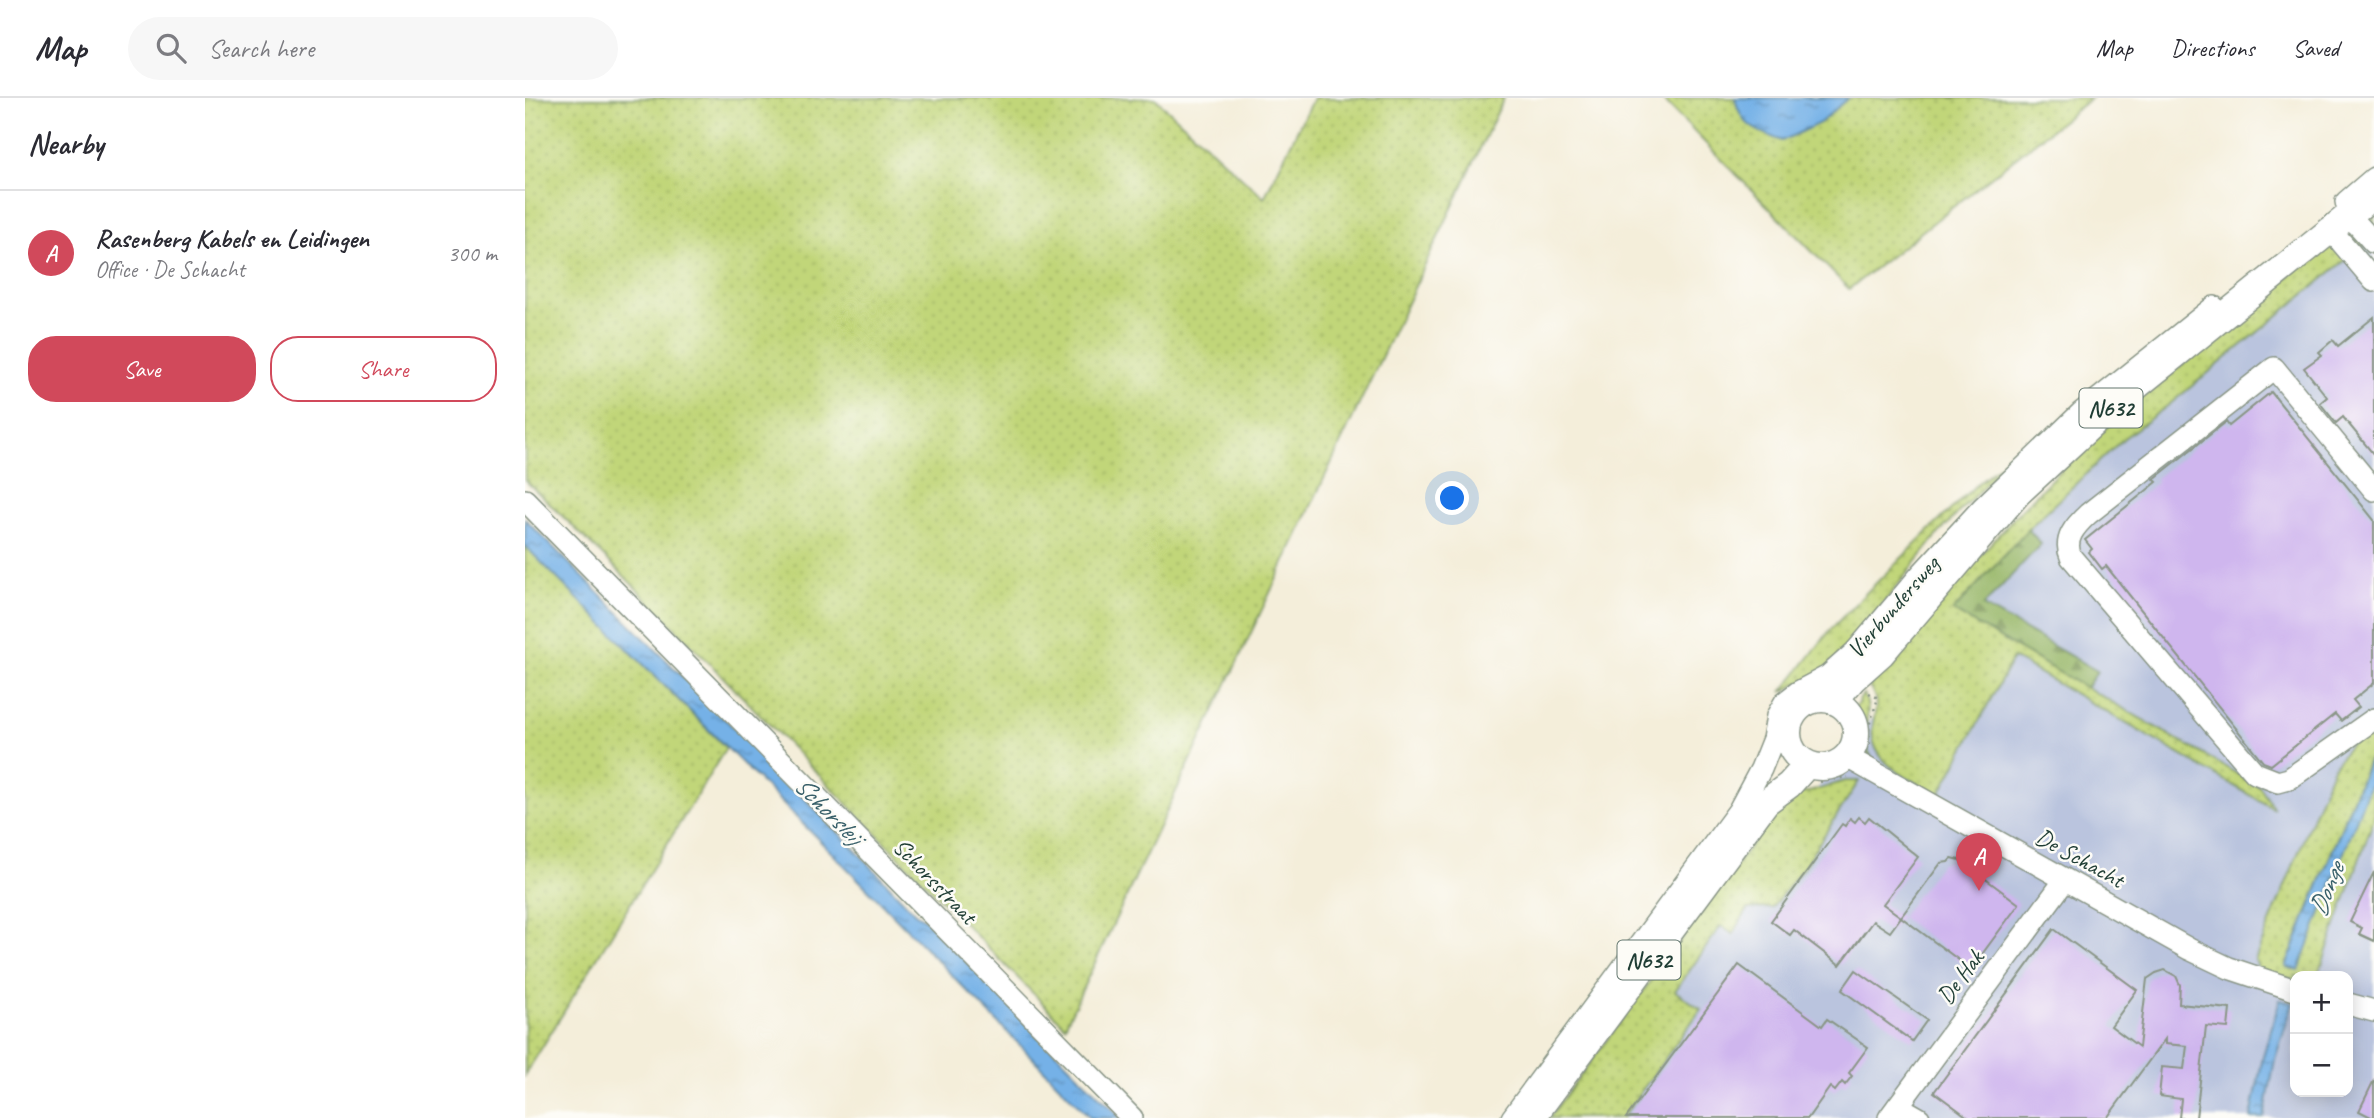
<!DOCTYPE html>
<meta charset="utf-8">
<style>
:root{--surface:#fff;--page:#f7f7f7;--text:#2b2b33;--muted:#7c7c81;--line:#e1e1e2;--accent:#d1495b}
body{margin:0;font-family:Caveat,sans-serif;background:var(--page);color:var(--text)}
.controls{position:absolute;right:21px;bottom:21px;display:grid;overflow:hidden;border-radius:14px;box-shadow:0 4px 18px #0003}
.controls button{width:63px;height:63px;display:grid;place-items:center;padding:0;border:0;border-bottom:2px solid var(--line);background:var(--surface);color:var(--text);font:35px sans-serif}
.you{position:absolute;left:928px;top:401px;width:24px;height:24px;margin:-18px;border:5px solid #fff;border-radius:50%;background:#1a73e8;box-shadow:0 0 0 10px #1a73e833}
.badge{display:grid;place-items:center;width:46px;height:46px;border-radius:50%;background:var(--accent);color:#fff;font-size:23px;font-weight:700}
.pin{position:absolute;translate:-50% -58px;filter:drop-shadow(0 2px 4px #0008)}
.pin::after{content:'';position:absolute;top:37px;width:24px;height:21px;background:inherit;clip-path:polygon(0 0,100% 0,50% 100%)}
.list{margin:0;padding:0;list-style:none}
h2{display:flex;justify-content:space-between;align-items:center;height:91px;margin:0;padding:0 28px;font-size:30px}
h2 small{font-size:23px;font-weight:400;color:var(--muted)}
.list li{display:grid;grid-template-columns:46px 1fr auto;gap:21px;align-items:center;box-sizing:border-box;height:126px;padding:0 28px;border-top:2px solid var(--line)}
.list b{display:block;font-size:26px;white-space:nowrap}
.list p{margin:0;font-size:23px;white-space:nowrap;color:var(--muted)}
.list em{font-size:23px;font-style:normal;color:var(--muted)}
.actions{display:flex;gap:14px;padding:21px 28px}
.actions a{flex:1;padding:16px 0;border:2px solid var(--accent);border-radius:28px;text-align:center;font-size:24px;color:var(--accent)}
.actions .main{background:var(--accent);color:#fff}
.icon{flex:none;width:38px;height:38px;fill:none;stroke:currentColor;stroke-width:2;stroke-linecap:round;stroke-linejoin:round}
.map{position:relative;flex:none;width:1849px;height:1020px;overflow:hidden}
header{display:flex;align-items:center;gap:42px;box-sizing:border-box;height:98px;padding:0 35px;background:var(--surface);border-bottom:2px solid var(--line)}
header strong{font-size:33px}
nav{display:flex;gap:38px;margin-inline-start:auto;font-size:24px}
.search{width:490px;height:63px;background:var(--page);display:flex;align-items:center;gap:18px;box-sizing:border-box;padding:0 24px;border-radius:38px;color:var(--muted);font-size:26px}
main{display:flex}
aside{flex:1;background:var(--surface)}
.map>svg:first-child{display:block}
.industrial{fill:#bac4de;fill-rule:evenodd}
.grass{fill:url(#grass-dots);stroke:#708a56;stroke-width:2}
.forest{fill:url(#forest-firs);stroke:#5c7a4e;stroke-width:2}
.water{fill:url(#water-ripples);stroke:#4a778e;stroke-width:2}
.building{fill:#cfb6ee}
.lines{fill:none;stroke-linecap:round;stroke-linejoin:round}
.minor-casing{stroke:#8a9687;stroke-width:24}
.major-casing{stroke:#8a9687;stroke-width:29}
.path{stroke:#8a9687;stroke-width:2.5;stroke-dasharray:2 5;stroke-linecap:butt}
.minor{stroke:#fff;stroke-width:21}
.major{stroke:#fff;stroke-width:26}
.labels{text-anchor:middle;stroke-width:5;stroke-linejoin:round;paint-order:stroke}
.shield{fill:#fdfcf7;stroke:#62766e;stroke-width:2}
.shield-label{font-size:23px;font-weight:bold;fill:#1f3d34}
.street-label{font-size:24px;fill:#1f3d34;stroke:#fdfcf7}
.water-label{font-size:26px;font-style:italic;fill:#39606a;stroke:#fdfcf7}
</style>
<header>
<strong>Map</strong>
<div class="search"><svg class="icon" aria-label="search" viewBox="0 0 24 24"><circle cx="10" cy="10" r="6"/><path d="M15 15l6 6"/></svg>Search here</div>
<nav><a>Map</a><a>Directions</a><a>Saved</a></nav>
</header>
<main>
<aside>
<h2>Nearby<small></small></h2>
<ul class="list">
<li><span class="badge">A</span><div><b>Rasenberg Kabels en Leidingen</b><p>Office · De Schacht</p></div><em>300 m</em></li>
</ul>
<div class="actions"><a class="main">Save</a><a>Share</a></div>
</aside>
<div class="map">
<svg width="1849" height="1020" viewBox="0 0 1849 1020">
<defs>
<pattern id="grass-dots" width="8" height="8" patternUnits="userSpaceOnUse" patternTransform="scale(1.75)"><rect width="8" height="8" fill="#c1d679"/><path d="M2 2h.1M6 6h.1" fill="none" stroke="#a5b969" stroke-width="1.8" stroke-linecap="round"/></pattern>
<pattern id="forest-firs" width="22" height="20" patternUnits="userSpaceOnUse" patternTransform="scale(1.75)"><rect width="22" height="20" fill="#98b769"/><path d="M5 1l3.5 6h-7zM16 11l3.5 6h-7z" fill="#7b9657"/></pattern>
<pattern id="water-ripples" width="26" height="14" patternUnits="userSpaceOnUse" patternTransform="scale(1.75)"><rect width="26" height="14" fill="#75b1e7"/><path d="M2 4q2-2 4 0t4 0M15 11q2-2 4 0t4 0" fill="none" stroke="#5f91bc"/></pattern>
</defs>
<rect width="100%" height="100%" fill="#fdfcf7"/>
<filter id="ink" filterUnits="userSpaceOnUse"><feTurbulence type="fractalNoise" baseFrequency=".0143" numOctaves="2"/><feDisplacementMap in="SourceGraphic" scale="14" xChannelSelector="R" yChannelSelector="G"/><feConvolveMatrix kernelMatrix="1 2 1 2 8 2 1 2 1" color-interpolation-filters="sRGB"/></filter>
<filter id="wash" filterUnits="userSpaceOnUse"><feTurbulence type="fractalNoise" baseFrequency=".00686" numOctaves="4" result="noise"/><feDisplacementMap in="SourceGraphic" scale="28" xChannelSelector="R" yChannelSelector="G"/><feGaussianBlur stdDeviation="1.57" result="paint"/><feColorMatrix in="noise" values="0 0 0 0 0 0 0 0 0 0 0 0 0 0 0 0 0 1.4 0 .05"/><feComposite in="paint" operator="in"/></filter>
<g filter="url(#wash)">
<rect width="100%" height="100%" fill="#f4eeda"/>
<path class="industrial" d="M1849 134V1020H1034L1346 622 1437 517 1502 429 1594 338ZM1770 878H1823V994H1770Z"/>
<g class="grass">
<path d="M0 0H630L739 100 788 0H979L540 928 93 472 0 382Z"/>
<path d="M1136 0H1566L1324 191Z"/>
<path d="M1849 108V139L1645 306 1599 340 1503 431 1428 513 1735 689 1749 711 1488 560 1414 697C1386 681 1341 666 1348 625 1351 610 1354 602 1344 589L1370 554 1489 419 1561 346Z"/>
<path d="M1491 354 1416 433 1308 568 1257 594 1307 530 1342 494 1453 385Z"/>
<path d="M0 447 201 650 0 977Z"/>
<path d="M1338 596C1351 614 1331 635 1347 660 1327 649 1334 635 1326 617Z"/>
<path d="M1849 625V656L1843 662 1761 868 1774 871 1843 691 1849 683V720L1793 878H1770V882L1734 872 1730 862 1808 669 1826 646Z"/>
<path d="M1321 683H1334L1278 770 1247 810 1223 811 1208 836 1196 828 1150 893 1176 911 1097 1020H1024L1266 693C1279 700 1305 686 1321 683Z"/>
</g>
<path class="forest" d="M1503 431 1516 446 1458 508 1572 573 1561 590 1428 513Z"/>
<g class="water">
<path d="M1210 0H1323L1295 25 1257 43C1232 33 1216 29 1210 0Z"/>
<path d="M0 421 319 740 390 815 398 820 596 1020H566L333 781 7 455 0 447Z"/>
<path d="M1849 656V683L1843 691 1774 872 1761 869 1844 662Z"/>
<path d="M1755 902 1768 905 1750 961 1739 1020H1726L1738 958Z"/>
</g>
<g id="blocks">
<g class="building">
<path d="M1849 219V357L1818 319 1811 325 1795 305 1802 299 1779 270 1797 257 1794 254 1808 242 1813 248Z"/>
<path d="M1746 294 1849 422V585L1828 602 1834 609 1816 623 1810 616 1746 667 1738 664 1581 468 1577 471 1564 454 1567 451 1560 442 1632 384 1629 381 1701 324 1704 328Z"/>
<path d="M1334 719 1340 724 1344 719 1393 759 1358 806 1376 819 1365 834 1348 823 1315 867 1269 832 1265 837 1246 823 1317 726 1320 728 1325 720 1330 724Z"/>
<path d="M1427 760 1435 762 1494 806 1446 871 1376 819 1416 765 1423 764Z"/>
<path d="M1849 774V843L1834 836 1837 830 1825 824Z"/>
<path d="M1529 831 1612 892 1586 928 1614 949 1622 881 1631 875 1640 872 1651 878 1655 887 1654 906 1705 911 1703 930 1681 928 1671 1020H1654L1656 1001 1634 998 1637 969 1659 971 1662 948 1640 946V941L1582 1020H1444L1409 994Z"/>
<path d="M1214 867 1297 928 1302 921 1343 949 1324 975 1327 978 1320 987 1317 984 1310 993 1305 989 1283 1020H1101Z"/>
<path d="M1331 872 1402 922 1387 943 1317 892Z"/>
<path d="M1849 982V1020H1848L1834 1013Z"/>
</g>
</g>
</g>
<g filter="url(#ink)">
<use href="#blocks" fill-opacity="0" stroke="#8a9687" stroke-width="2"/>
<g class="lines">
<g class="minor-casing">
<g id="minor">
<path d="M1821 104 1849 80"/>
<path d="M1824 117 1849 145"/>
<path d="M1806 132 1849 183"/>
<path d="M1849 392 1749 270 1563 416C1550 428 1538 441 1546 459L1730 675 1753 684 1764 681 1849 621"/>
<path d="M0 402 607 1020"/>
<path d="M1322 659 1664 851 1704 870 1770 892"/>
<path d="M1823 906 1849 913"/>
<path d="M1373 1008 1394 1020"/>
<path d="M987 1020 1214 712 1236 671 1248 641 1252 618 1260 604 1273 594 1303 578 1330 554 1397 475 1457 410 1556 315 1689 209"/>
<path d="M1364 1020 1540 782"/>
</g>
</g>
<g class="major-casing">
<g id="major">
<circle cx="1297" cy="635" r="34"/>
<path d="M1309 603 1328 581 1356 556 1493 395 1587 308 1849 97"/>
<path d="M1007 1020 1241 704 1264 687 1282 667"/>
</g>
</g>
<g class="path">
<path d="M1344 595 1353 600 1344 628 1345 651"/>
<path d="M1295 684 1323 679"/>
</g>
<use href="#minor" class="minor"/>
<use href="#major" class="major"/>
</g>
</g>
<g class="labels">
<g class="shield">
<rect x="1554.5" y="290.5" width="63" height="39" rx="5"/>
<rect x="1092.5" y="842.5" width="63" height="39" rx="5"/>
</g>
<g class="shield-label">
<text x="1586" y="318">N632</text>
<text x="1124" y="870">N632</text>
</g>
<g class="street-label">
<text transform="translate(1368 509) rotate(-49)" y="8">Vierbundersweg</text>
<text transform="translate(1555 760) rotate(29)" y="8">De Schacht</text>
<text transform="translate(410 783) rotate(46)" y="8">Schorsstraat</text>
<text transform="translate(1435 879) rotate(-53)" y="8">De Hak</text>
</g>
<g class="water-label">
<text transform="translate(304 712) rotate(45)" y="9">Schorsleij</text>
<text transform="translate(1801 791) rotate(-68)" y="9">Donge</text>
</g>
</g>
</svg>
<div class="controls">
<button>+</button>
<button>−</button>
</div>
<div class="you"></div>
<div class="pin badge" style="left:1454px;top:793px">A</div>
</div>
</main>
